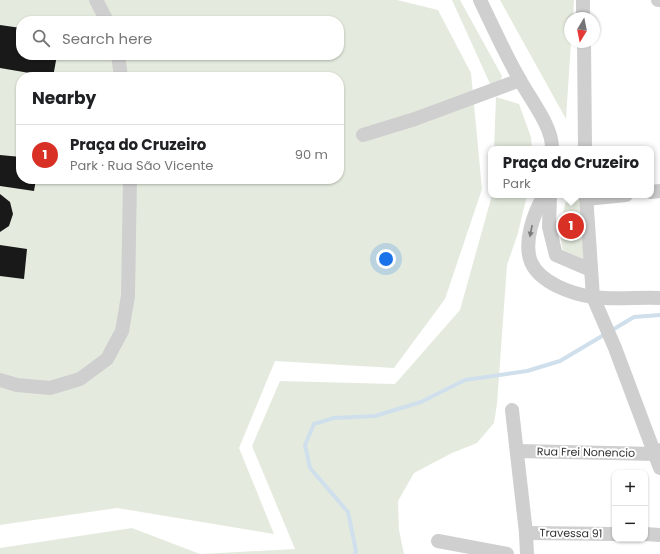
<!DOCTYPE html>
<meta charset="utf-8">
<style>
:root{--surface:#fff;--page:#f2f2f2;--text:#202124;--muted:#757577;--line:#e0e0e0;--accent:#d93025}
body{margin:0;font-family:Poppins,sans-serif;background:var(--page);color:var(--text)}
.controls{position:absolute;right:12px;bottom:12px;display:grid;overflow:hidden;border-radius:8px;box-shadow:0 1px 3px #0004}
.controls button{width:36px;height:36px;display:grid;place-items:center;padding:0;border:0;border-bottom:1px solid var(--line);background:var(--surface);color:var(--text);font:20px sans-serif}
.compass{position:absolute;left:564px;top:12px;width:36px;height:36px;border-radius:50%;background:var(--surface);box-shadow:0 1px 3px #0004;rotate:190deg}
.you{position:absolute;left:386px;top:259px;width:14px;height:14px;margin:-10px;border:3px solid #fff;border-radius:50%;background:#1a73e8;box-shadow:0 0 0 6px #1a73e833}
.badge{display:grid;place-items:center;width:26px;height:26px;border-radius:50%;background:var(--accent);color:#fff;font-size:13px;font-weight:700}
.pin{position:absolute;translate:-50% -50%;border:2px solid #fff;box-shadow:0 1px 4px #0006}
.popup{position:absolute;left:488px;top:146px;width:166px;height:52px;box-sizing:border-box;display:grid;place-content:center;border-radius:8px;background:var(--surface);filter:drop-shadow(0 1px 3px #0005);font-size:13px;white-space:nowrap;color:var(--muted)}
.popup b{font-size:15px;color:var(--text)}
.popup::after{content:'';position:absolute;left:50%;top:100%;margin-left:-8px;border:8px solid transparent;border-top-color:var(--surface)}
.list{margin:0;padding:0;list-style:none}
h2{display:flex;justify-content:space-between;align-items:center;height:52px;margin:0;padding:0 16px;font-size:17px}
h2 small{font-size:13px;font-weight:400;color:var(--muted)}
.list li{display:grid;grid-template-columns:26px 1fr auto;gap:12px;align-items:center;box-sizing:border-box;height:60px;padding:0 16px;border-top:1px solid var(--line)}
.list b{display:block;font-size:15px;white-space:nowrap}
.list p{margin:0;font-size:13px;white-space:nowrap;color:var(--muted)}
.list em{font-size:13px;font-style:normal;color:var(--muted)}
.icon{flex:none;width:22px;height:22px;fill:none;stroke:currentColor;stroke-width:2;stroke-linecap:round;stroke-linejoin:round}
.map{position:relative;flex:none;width:660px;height:554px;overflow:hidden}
.search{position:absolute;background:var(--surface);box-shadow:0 1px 3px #0004;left:16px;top:16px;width:328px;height:44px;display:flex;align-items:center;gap:10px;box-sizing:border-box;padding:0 14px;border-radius:16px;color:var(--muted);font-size:15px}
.panel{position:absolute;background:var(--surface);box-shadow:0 1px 3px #0004;left:16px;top:72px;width:328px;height:112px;border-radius:16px}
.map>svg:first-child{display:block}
.green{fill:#e4ebde;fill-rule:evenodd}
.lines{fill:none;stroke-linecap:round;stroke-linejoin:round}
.stream{stroke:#cfdfec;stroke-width:4}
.building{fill:#191919}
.minor{stroke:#cfcfcf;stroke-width:14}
.oneway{fill:#797979}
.labels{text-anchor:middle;stroke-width:4;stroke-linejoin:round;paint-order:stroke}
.street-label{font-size:11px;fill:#323232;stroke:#fff}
</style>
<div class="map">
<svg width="660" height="554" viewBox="0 0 660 554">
<rect width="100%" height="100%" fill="#fff"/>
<g class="green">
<path d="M0 0H397L438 10 471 73 482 189 445 299 394 368 275 361 239 448 274 534 117 508 0 525ZM21 21H339V55H21ZM21 77H339V179H21Z"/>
<path d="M452 0H460L502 76 496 97 519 104 531 137 532 149H494L496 97Z"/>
<path d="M500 0H574L573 18H570L571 42 566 119Z"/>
<path d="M492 195H527L518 233 507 265 497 404 494 423 477 443 452 453 414 473 398 501 399 530 404 554H201L295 549 252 446 280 381 395 384 460 310Z"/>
<path d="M568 195H579L584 260 563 250C558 230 562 214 568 195Z"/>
<path d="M132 528 200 554H0V548Z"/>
</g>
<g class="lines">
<path class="stream" d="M355 554 356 551 348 512 310 468 305 445 314 424 334 418 375 416 421 402 465 380 527 371 560 361 634 317 660 315"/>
</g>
<g class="building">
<path d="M0 25 21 28V55H57L53 77 0 68Z"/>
<path d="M0 155 21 157V179H36L34 191 0 186Z"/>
<path d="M0 194 10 202 13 214 9 226 0 232Z"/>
<path d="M0 245 27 249 24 279 0 276Z"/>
</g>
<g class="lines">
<g class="minor">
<path d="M96 0 107 21"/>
<path d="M480 0C493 27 505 54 520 80 530 99 553 127 552 149"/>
<path d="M583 0V18"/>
<path d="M658 0H660"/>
<path d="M584 42 585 149"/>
<path d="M118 55 121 77"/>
<path d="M363 135 415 119 520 80"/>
<path d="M651 192 660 191"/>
<path d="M544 195C534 213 523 242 531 262 540 283 572 294 593 297 614 300 638 297 660 298"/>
<path d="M550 195 549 227 556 255 591 270"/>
<path d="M586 195 593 297 615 348 660 468"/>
<path d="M586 199 626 195"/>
<path d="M0 380 17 385 50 388 80 379 107 359 122 331 128 296 130 179"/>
<path d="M512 410 526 533 527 554"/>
<path d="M517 451 656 454 660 450"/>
<path d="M526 533 615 534"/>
<path d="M645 534 660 535"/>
<path d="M438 541 507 554"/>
</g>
</g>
<defs><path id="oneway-solid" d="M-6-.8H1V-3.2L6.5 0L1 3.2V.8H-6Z"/></defs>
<use class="oneway" href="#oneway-solid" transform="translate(531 231) rotate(101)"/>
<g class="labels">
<g class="street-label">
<text transform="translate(586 452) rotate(1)" y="4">Rua Frei Nonencio</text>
<text transform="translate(571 533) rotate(1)" y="4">Travessa 91</text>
</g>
</g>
</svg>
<div class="controls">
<button>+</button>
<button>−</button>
</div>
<svg class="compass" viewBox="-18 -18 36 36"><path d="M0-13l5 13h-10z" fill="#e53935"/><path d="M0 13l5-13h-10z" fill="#757577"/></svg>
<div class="you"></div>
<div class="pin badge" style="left:571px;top:226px">1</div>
<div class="popup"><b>Praça do Cruzeiro</b>Park</div>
<div class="search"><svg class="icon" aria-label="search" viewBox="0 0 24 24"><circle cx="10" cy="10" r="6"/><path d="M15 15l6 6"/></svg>Search here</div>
<section class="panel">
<h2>Nearby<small></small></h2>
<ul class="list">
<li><span class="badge">1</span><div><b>Praça do Cruzeiro</b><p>Park · Rua São Vicente</p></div><em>90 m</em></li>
</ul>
</section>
</div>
